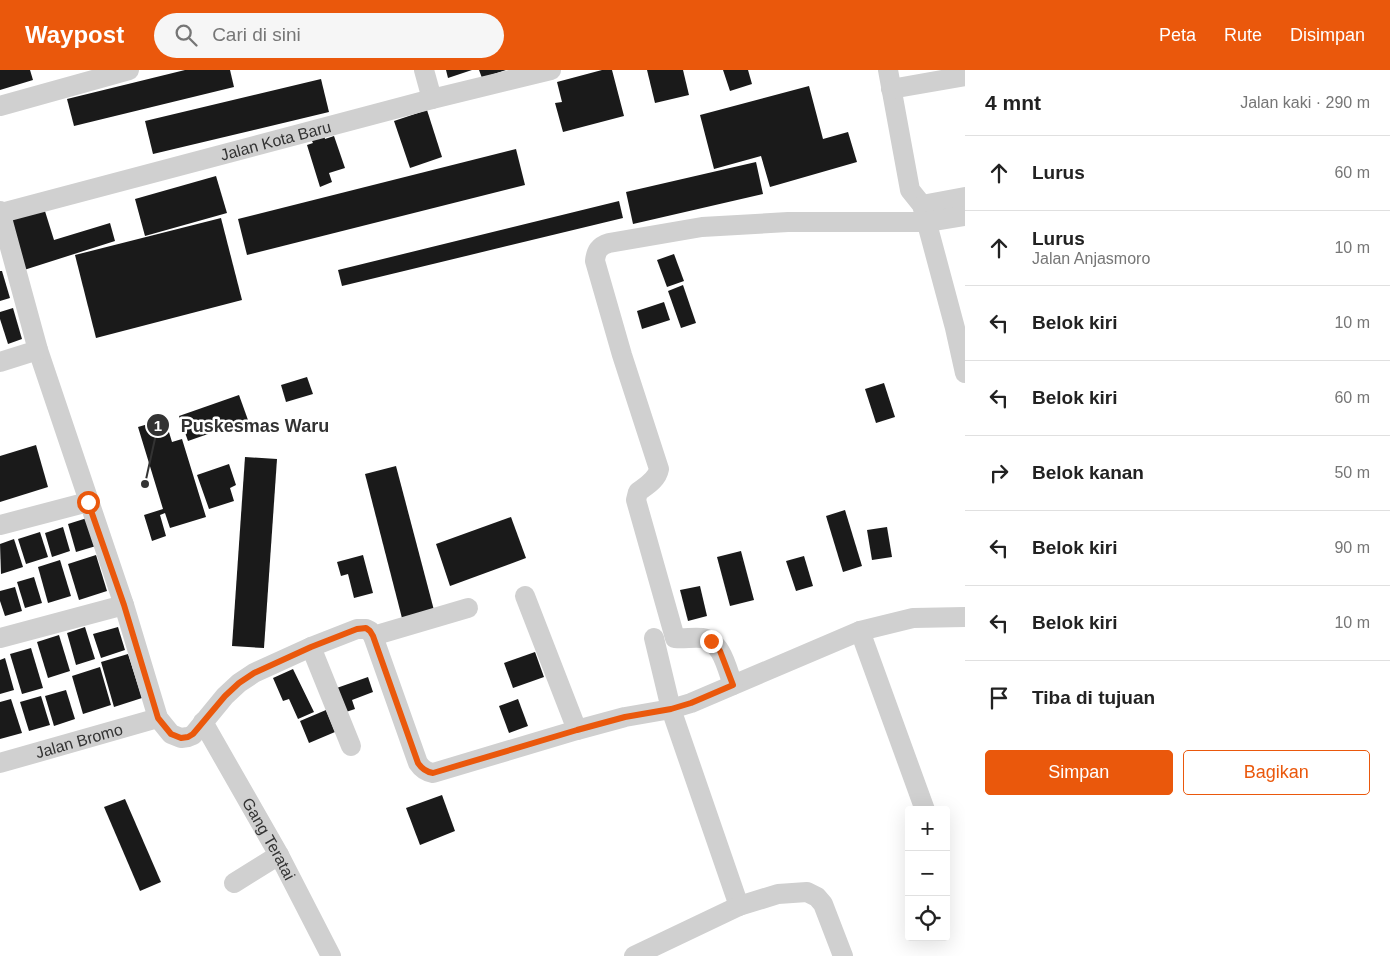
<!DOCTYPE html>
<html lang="id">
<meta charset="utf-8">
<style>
:root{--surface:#fff;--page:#f6f6f6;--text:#222;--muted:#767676;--line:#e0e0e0;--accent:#ea580c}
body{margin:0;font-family:Helvetica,sans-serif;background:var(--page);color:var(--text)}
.controls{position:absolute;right:15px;bottom:15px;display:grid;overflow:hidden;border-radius:5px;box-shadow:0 5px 20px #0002}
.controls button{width:45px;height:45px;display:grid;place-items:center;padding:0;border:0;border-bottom:1px solid var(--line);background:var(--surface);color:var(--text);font:25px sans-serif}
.stop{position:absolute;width:15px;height:15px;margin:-11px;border:4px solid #ea580c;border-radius:50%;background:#fff}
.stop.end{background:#ea580c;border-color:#fff;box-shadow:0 1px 5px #0008}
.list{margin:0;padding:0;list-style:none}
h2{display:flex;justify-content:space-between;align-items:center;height:65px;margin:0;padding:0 20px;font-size:21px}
h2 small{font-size:16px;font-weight:400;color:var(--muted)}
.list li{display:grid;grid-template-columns:32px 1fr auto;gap:15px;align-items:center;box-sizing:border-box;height:75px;padding:0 20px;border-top:1px solid var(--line)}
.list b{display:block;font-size:19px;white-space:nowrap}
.list p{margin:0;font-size:16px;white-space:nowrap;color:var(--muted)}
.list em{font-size:16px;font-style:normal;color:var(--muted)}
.actions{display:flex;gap:10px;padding:15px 20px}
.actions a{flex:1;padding:11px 0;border:1px solid var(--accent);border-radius:5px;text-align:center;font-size:18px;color:var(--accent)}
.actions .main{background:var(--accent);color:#fff}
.icon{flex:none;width:28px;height:28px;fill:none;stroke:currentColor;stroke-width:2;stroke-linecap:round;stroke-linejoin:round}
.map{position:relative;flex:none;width:965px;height:886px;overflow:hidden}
header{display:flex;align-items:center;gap:30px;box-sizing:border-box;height:70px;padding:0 25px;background:var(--accent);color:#fff}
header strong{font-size:24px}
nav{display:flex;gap:28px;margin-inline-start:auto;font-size:18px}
.search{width:350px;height:45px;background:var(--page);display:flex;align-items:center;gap:12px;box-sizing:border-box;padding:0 18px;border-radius:28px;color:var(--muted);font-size:19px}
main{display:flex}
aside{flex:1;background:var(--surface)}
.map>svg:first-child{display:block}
.building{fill:#1a1a1a}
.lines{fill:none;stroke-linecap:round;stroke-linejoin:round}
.street{stroke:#d0d0d0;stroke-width:20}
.route{stroke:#ea580c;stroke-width:6}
.labels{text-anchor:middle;stroke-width:5;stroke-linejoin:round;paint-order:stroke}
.street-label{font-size:16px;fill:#333;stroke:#fff}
.leader{fill:none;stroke:#333;stroke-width:2}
.callout-dot{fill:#333;stroke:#fff;stroke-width:2}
.mark-label{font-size:15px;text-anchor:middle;font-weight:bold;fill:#fff}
.callout-label{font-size:18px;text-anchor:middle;font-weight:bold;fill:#333;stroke:#fff;stroke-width:5;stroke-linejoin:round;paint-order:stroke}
</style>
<header>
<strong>Waypost</strong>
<div class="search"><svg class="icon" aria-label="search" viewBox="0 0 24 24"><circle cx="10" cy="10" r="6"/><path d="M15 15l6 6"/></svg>Cari di sini</div>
<nav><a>Peta</a><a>Rute</a><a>Disimpan</a></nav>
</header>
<main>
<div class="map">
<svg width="965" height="886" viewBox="0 0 965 886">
<rect width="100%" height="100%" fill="#fff"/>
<g class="building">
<path d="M0 0H30L33 10 0 20Z"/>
<path d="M185 0H230L234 17 74 56 67 29Z"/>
<path d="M446 0H472L448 8Z"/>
<path d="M479 0H506L482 8Z"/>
<path d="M602 0H612L624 46 563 62 555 33 562 32 557 12Z"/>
<path d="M647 0H683L689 25 655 33Z"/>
<path d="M723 0H748L752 14 730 21Z"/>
<path d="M321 9 329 42 153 84 145 51Z"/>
<path d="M809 16 823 69 848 62 857 92 770 117 761 86 714 99 700 45Z"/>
<path d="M427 40 442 87 410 98 394 51Z"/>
<path d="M324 65 325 69 334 66 345 98 329 103 332 112 320 117 307 75 313 73 311 69Z"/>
<path d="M516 79 525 115 247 185 238 149Z"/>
<path d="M756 92 763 124 633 154 626 122Z"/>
<path d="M216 106 227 143 145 166 135 129Z"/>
<path d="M619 131 623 148 342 216 338 200Z"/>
<path d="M44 138 54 170 110 153 115 171 24 200 9 149Z"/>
<path d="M221 148 242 230 96 268 75 185Z"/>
<path d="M674 184 684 211 667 217 657 190Z"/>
<path d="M0 201H2L10 228 0 231Z"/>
<path d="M683 215 696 253 681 258 668 221Z"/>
<path d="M664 232 670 250 642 259 637 241Z"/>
<path d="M13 238 22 269 8 274 0 249V242Z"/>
<path d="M307 307 313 324 286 332 281 315Z"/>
<path d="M884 313 895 347 876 353 865 319Z"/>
<path d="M239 325 248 350 188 371 179 346Z"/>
<path d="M165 349 172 372 182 369 206 447 170 458 165 443 160 445 166 466 152 471 144 445 163 439 138 357Z"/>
<path d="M36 375 48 417 0 432V386Z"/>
<path d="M245 387 277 389 264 578 232 576Z"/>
<path d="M229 394 236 415 230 418 234 431 209 439 197 405Z"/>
<path d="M396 396 435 544 403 552 365 404Z"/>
<path d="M845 440 862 496 843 502 826 446Z"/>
<path d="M511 447 526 488 450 516 436 474Z"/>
<path d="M87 448 96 476 76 482 68 454Z"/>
<path d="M63 457 70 481 52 487 45 463Z"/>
<path d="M887 457 892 487 872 490 867 460Z"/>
<path d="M40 462 48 487 26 494 18 469Z"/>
<path d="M14 469 23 497 1 504 0 474Z"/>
<path d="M741 481 754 530 730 536 717 487Z"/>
<path d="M96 485 107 521 79 530 68 494Z"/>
<path d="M363 485 373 523 354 528 348 504 341 506 337 492Z"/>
<path d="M804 486 813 516 796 521 786 491Z"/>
<path d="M60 490 71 526 48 533 38 497Z"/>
<path d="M34 507 42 533 25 538 17 512Z"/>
<path d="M700 516 707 546 688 551 680 520Z"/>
<path d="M15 517 22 541 5 546 0 531V521Z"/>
<path d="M85 557 95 589 76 595 67 563Z"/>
<path d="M118 557 125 580 101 588 93 564Z"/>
<path d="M59 565 70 601 48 608 37 572Z"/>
<path d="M31 578 43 618 22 624 10 584Z"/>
<path d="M535 582 544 607 513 618 504 593Z"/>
<path d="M128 584 142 628 114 637 101 592Z"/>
<path d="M5 588 14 620 0 624V590Z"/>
<path d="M100 597 111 635 83 644 72 606Z"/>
<path d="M293 599 314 642 298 649 289 629 283 631 273 608Z"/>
<path d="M368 607 373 622 352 630 355 639 340 644 331 620Z"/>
<path d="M66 620 75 649 54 656 45 626Z"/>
<path d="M41 626 50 655 29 661 20 632Z"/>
<path d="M11 629 22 663 0 669V632Z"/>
<path d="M518 629 528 656 509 663 499 636Z"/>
<path d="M326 640 335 662 309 673 300 651Z"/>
<path d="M442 725 455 761 420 775 406 738Z"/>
<path d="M125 729 161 812 140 821 104 737Z"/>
</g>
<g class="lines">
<g class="street">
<path d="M424 0 432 29"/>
<path d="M888 0 910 120 922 135 955 258 965 303"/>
<path d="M891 19 965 6"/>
<path d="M0 36 129 0"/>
<path d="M922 135 965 127"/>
<path d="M0 141 38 280 124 535 158 648 171 664 181 668 188 667 193 665 225 626 239 613 254 603 311 577 357 559H366L370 561 373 566 418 693C422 699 426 702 433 703L577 660 625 647 671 639 691 633 860 561 913 548 965 547"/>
<path id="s1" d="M1 143 432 29 551 0"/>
<path d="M0 292 38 280"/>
<path d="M0 455 88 432"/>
<path d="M525 526 577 660"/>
<path d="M860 561 925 740"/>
<path d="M373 566 468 538"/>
<path d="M0 568 124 535"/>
<path d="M654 568 671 639 739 836"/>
<path d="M311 577 351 676"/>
<path d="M733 615C727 599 722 571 702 568 693 567 684 569 675 568L636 430 638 422C646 416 657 410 659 399L622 285 595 191C596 181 599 176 609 173L702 157 788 152H927L965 146"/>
<path id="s2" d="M203 652 279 785 331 886"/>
<path id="s3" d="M0 693 158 648"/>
<path d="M234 813 279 785"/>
<path d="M634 886 739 836 778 824 807 822 817 827 823 834 843 886"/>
</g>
</g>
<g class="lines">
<path class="route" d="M88 432 124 535 158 648 171 664 181 668 188 667 193 664 225 626 239 613 254 603 311 577 357 559 366 558 370 561 373 566 418 693C422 699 426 702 433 703L577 660 625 647 671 639 691 633 733 615 720 581 711 571"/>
</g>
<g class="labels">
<g class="street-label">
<text dy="6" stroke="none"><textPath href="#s1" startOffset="284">Jalan Kota Baru</textPath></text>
<text dy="6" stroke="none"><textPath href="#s3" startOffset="82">Jalan Bromo</textPath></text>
<text dy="6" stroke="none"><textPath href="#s2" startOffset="134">Gang Teratai</textPath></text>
</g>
</g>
<path class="leader" d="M145 414L158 355"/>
<g class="callout-dot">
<circle cx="145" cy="414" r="5"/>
<circle cx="158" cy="355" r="12"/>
</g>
<g class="mark-label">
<text x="158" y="361">1</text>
</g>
<g class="callout-label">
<text x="255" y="362">Puskesmas Waru</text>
</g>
</svg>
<div class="controls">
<button>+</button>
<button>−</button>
<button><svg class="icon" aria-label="locate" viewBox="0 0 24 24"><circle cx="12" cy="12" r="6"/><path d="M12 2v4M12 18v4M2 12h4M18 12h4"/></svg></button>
</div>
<div class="stop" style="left:88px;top:432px"></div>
<div class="stop end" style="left:711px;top:571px"></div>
</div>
<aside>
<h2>4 mnt<small>Jalan kaki · 290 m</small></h2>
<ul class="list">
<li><svg class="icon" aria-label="ahead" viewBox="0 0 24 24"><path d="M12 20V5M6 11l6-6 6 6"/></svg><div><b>Lurus</b></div><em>60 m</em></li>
<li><svg class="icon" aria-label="ahead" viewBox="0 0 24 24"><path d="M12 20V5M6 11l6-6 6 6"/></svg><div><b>Lurus</b><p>Jalan Anjasmoro</p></div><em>10 m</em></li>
<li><svg class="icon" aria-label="left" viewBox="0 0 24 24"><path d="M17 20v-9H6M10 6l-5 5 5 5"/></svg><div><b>Belok kiri</b></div><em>10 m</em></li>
<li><svg class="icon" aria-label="left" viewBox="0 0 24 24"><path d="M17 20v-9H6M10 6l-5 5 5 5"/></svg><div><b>Belok kiri</b></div><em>60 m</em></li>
<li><svg class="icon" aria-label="right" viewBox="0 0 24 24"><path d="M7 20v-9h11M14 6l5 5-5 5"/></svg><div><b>Belok kanan</b></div><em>50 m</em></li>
<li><svg class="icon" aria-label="left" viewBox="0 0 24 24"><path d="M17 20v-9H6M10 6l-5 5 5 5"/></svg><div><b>Belok kiri</b></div><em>90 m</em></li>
<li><svg class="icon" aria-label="left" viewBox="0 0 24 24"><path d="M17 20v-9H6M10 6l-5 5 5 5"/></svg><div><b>Belok kiri</b></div><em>10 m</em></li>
<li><svg class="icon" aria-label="arrive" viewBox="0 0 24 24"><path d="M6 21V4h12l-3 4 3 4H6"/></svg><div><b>Tiba di tujuan</b></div></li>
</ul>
<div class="actions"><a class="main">Simpan</a><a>Bagikan</a></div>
</aside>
</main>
